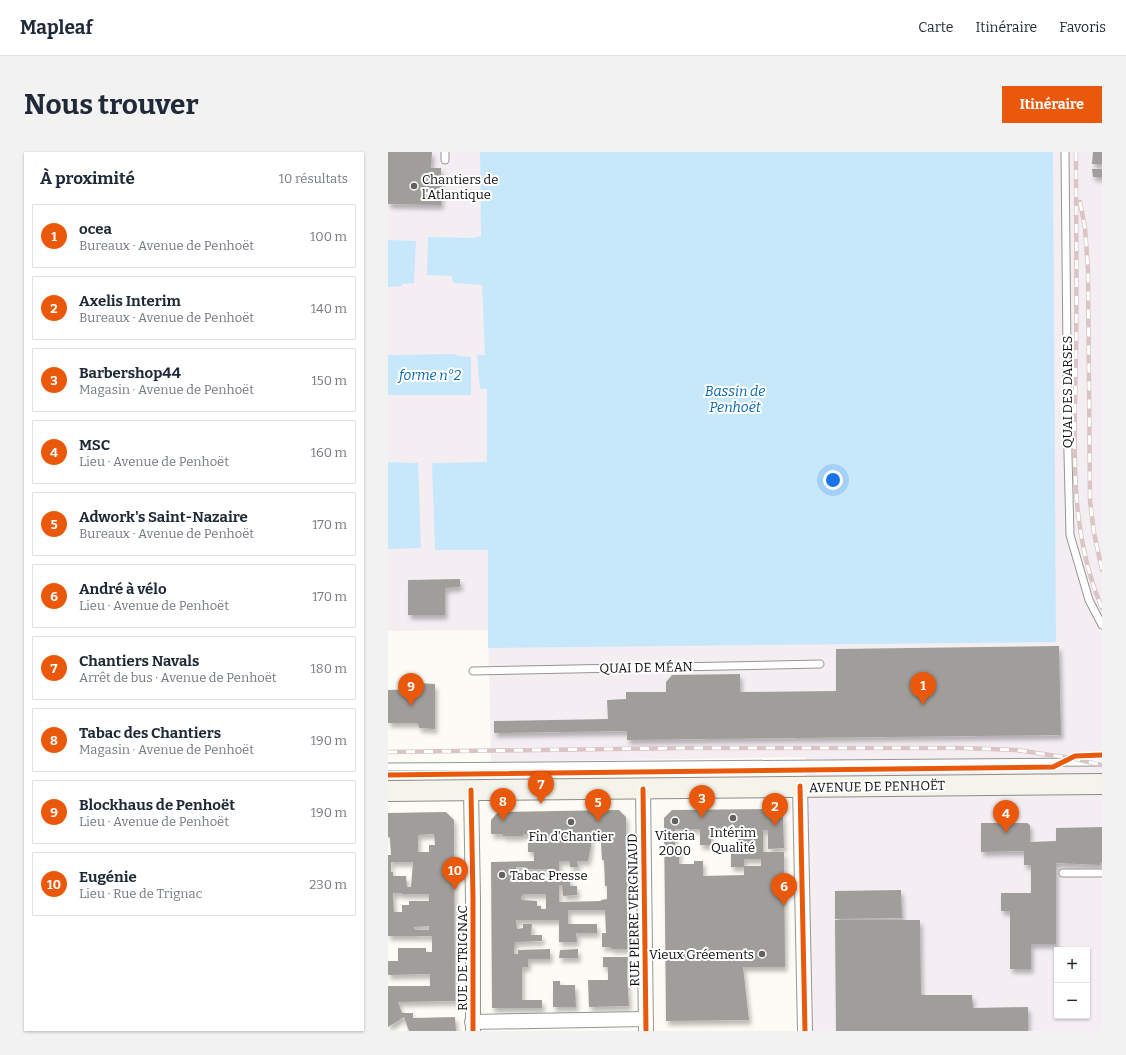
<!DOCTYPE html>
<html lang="fr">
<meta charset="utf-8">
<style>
:root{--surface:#fff;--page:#f2f2f3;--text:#1f2937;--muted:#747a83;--line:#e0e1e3;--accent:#ea580c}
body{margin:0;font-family:Bitter,serif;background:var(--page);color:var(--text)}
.controls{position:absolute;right:12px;bottom:12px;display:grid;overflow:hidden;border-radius:0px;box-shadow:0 1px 3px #0004}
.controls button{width:36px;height:36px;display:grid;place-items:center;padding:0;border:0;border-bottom:1px solid var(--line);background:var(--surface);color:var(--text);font:20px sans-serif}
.you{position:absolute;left:445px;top:328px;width:14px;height:14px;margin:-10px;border:3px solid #fff;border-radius:50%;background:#1a73e8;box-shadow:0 0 0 6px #1a73e833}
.badge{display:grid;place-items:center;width:26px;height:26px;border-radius:50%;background:var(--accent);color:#fff;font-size:13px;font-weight:700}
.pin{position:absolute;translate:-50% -33px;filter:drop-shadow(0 1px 2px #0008)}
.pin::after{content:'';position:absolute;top:21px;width:14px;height:12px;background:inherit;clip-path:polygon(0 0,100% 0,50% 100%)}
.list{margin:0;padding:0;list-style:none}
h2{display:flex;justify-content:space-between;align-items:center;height:52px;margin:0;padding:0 16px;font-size:17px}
h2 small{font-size:13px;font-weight:400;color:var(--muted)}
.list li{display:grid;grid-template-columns:26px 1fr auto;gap:12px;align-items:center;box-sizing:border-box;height:64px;margin:0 8px 8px;padding:0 8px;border:1px solid var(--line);border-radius:0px}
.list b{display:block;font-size:15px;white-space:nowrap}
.list p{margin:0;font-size:13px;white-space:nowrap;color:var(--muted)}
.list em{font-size:13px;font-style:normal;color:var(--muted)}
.map{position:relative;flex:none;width:714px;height:879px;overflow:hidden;border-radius:0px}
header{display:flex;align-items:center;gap:24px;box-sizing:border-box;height:56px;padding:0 20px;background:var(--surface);border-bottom:1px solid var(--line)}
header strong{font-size:19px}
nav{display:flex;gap:22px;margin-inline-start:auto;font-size:14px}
.intro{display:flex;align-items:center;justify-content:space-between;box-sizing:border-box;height:96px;padding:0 24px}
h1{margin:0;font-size:28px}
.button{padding:10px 18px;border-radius:0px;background:var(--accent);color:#fff;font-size:14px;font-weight:700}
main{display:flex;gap:24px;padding:0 24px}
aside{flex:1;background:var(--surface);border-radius:0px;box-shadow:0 1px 3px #0004}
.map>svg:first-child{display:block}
.industrial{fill:#f4eef2;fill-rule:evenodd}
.water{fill:#c7e8fb}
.building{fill:#a09e9a;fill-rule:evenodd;filter:url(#shadow)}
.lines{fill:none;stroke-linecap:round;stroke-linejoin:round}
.service-casing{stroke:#969693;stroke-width:9}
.minor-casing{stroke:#969693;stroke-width:16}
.secondary-casing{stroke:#8d8c8a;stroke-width:22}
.service{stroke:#fffefe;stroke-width:7}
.minor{stroke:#fffefe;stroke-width:14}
.secondary{stroke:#f5f4eb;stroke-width:20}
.rail-casing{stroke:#dac4c4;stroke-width:4.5}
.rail{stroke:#fff;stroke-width:3;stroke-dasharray:9;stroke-linecap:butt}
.cycleway-casing{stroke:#fff;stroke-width:8}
.cycleway{stroke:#e8590c;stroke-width:5}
.poi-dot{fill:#636260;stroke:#fff;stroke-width:1.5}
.labels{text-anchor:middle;stroke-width:4;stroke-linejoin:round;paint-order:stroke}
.poi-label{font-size:13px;fill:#101010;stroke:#fff}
.street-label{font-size:13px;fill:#101010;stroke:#fff}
.water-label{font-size:14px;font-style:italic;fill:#0967b1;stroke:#fff}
</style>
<header>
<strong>Mapleaf</strong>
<nav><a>Carte</a><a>Itinéraire</a><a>Favoris</a></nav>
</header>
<div class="intro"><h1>Nous trouver</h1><a class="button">Itinéraire</a></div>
<main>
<aside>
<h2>À proximité<small>10 résultats</small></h2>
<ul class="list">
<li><span class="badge">1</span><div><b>ocea</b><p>Bureaux · Avenue de Penhoët</p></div><em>100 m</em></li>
<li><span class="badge">2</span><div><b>Axelis Interim</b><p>Bureaux · Avenue de Penhoët</p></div><em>140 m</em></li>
<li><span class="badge">3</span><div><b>Barbershop44</b><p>Magasin · Avenue de Penhoët</p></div><em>150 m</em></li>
<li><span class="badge">4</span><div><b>MSC</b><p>Lieu · Avenue de Penhoët</p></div><em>160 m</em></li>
<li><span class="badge">5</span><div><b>Adwork's Saint-Nazaire</b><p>Bureaux · Avenue de Penhoët</p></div><em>170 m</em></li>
<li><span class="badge">6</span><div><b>André à vélo</b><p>Lieu · Avenue de Penhoët</p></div><em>170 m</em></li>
<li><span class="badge">7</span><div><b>Chantiers Navals</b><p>Arrêt de bus · Avenue de Penhoët</p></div><em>180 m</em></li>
<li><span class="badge">8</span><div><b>Tabac des Chantiers</b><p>Magasin · Avenue de Penhoët</p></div><em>190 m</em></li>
<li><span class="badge">9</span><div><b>Blockhaus de Penhoët</b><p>Lieu · Avenue de Penhoët</p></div><em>190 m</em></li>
<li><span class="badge">10</span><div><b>Eugénie</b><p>Lieu · Rue de Trignac</p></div><em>230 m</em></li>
</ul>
</aside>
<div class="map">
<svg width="714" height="879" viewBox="0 0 714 879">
<defs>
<filter id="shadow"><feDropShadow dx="2.5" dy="4.5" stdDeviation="2" flood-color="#0004"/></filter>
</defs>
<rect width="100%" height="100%" fill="#fcfbf5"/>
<path class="industrial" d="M0 0H714V879H424L417 605 103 610 100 478 0 479ZM669 798H699V864H669Z"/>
<g class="water">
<path d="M92 0H665L668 490 100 496V398H47L44 311 99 310V237H92L89 203H97L94 133 65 131 64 124 39 123 40 85 86 86 93 84Z"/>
<path d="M0 88 28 89 26 131 14 132V134L0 135Z"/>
<path d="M67 202 71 204 83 205V243H0V203Z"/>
<path d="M0 310 30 311 33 396 0 397Z"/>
</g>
<g class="building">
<path d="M0 0H44L43 16H53V53L0 52Z"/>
<path d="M705 0H714V12H704Z"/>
<path d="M704 17H714V25H705Z"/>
<path d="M72 427V435L57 436V463H20V428Z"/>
<path d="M671 494 673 583 239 588V579L106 581V569L220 567 219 548 238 547V540H278V530L284 523 352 522V540L448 539V497Z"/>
<path d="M29 531 47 532V577L31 576 30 571H0V538L29 537Z"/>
<path d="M385 657 395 664 396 696 380 697V678H375V700H396L397 815H355L361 868 278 869 276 666 284 658ZM287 677H312V693H323V677H350V693H343V715H356V723L315 724V709H306V712H291V692L287 693ZM356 707H373V714H356Z"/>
<path d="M231 658 238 665 240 797H223V795H214V781H218L217 758H180V772H209V781H188L189 790H171V768H128L129 777 135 776V772H144L143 783H154V789L127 790 126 802H130V798L162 797V807H140V815H134V848H154V856H104L103 710 146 709V700H140V682H135V684H115V682H103V668L110 660ZM220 683V687H215L213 690 214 708H216L217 734H219V747L213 748V749L171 750V733H174L175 744 189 743V734H182V726H171V709H182V715H190L189 709H200L203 694V688L201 684ZM128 715H138V717H161L162 729H154V722H128ZM136 742H158V757H153V754H149V749L134 748 133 745Z"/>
<path d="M58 660 66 668 67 849 10 850 14 861H25V866L67 865 68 879H21L16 865 0 875V834H42V822L0 823V809H10V796H38V800H44V784H0V703H3L2 686 0 685V661ZM46 682 47 693H41V700H30V683ZM3 710H25L23 735H19L18 724H5V720H3ZM5 741H14V742H41V749H21V753H14V760H6ZM41 774V778H27L26 775Z"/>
<path d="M593 671H639L642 673V690L668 689V676L714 675V711H712V713L668 711V792H643V817H622V759H613V741H643V713H636V699L593 700Z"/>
<path d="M513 738 514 766 447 767V739Z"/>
<path d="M447 768H532L533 843H584L585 856 640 855V879H448Z"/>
<path d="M190 797V806H171L172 798Z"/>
<path d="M215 805H240L239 823 241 854 201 855 200 828H220V815H215Z"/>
<path d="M165 829H172V833H187L188 855H165Z"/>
</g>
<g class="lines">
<g class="service-casing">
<g id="service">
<path d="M677 0 680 302 682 383 701 448 714 473"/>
<path d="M57 8V0"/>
<path d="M85 519 432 512"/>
<path d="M0 615 714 610"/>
<path d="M675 721H714"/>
</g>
</g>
<g class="minor-casing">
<g id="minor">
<path d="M412 634 417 879"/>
<path d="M255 637 258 879"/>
<path d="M83 638 85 747V879"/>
<path d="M84 870 257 867"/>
</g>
</g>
<g class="secondary-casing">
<path id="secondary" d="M0 639 714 632"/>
</g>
<use href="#service" class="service"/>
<use href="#minor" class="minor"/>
<use href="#secondary" class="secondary"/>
<g class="rail-casing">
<g id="rail">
<path d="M688 0C688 66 689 133 688 199 687 285 679 375 714 456"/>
<path d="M692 50 697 76 700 118 702 349 706 381 714 418"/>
<path d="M0 600 298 596H573L628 598 683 606 714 613"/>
</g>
</g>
<use href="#rail" class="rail"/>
<g class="cycleway-casing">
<g id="cycleway">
<path d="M0 623 665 615 687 604 714 603"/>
<path d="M412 634 417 879"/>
<path d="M255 637 258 879"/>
<path d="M83 638 85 747V879"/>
</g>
</g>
<use href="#cycleway" class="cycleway"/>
</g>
<g class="poi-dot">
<circle cx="26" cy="34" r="4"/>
<circle cx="345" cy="666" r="4"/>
<circle cx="287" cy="669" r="4"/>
<circle cx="183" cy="670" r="4"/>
<circle cx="114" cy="723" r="4"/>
<circle cx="374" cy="802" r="4"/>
</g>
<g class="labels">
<g class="poi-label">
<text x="34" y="32" text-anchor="start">Chantiers de<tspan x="34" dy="15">l'Atlantique</tspan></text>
<text x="345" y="685">Intérim<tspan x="345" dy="15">Qualité</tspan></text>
<text x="287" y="688">Viteria<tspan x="287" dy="15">2000</tspan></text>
<text x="183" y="689">Fin d'Chantier</text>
<text x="122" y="728" text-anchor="start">Tabac Presse</text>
<text x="366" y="807" text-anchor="end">Vieux Gréements</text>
</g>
<g class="street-label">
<text transform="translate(679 240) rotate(-90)" y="5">QUAI DES DARSES</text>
<text transform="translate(258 515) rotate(-1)" y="5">QUAI DE MÉAN</text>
<text transform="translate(489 634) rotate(-1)" y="5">AVENUE DE PENHOËT</text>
<text transform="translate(245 758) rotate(-91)" y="5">RUE PIERRE VERGNIAUD</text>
<text transform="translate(74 806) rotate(-90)" y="5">RUE DE TRIGNAC</text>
</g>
<g class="water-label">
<text x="42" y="228">forme n°2</text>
<text x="347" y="244">Bassin de<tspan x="347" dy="16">Penhoët</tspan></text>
</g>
</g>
</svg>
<div class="controls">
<button>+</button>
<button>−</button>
</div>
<div class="you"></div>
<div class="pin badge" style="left:535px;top:553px">1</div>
<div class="pin badge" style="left:387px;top:674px">2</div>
<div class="pin badge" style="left:314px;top:666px">3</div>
<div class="pin badge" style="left:618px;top:681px">4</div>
<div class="pin badge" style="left:210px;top:670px">5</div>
<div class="pin badge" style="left:396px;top:754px">6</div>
<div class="pin badge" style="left:153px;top:652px">7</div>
<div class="pin badge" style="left:115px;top:669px">8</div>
<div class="pin badge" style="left:23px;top:554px">9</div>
<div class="pin badge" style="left:67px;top:738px">10</div>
</div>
</main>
